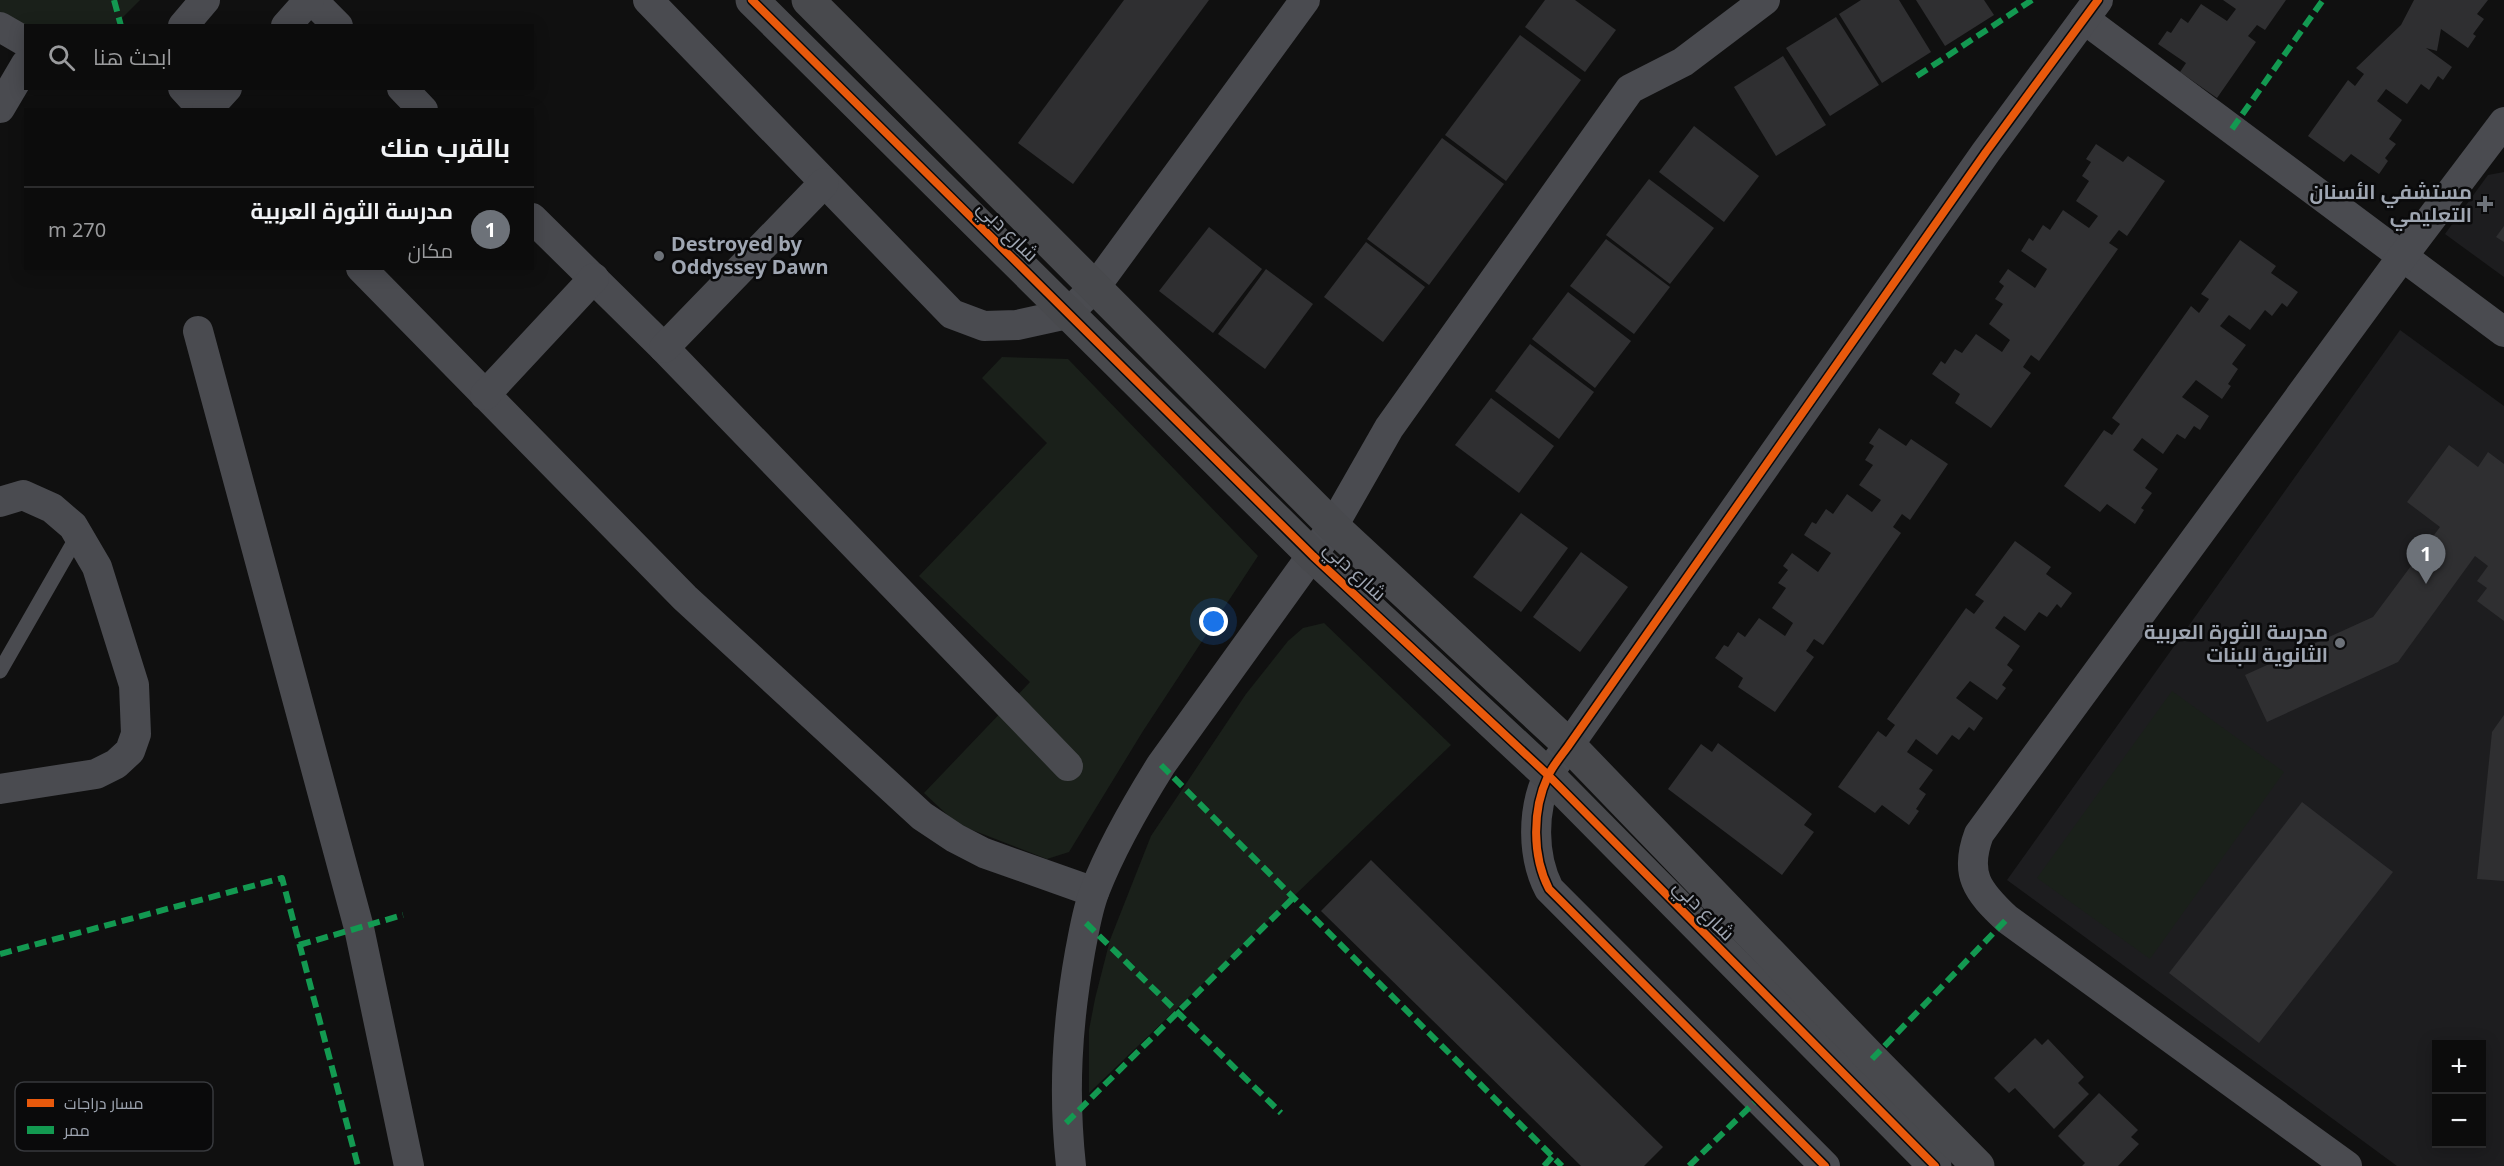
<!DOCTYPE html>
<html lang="ar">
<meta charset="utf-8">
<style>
:root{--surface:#0c0c0c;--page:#1a1a1a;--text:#f1f3f6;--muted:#9a9b9d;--line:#2c2c2d;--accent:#6d7279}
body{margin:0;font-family:"Noto Sans",Cairo,sans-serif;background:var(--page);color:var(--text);direction:rtl}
.controls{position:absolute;right:18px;bottom:18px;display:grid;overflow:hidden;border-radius:0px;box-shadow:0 3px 15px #0003}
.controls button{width:54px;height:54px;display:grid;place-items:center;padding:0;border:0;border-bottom:2px solid var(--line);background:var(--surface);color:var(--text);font:30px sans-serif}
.you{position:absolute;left:1214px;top:622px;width:21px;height:21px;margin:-15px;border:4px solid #fff;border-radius:50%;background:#1a73e8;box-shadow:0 0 0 9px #1a73e833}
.badge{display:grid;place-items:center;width:39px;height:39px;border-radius:50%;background:var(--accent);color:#fff;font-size:20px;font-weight:700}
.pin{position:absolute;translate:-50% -50px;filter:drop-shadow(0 2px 3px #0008)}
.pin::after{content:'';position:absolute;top:32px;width:21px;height:18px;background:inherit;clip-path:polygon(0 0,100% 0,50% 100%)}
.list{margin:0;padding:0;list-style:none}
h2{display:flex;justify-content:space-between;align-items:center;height:78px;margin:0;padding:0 24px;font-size:26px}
h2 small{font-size:20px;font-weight:400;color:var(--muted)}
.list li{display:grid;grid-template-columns:39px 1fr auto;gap:18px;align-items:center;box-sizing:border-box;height:84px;padding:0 24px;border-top:2px solid var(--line)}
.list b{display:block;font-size:22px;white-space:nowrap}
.list p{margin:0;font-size:20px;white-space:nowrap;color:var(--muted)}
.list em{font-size:20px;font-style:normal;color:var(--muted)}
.icon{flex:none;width:33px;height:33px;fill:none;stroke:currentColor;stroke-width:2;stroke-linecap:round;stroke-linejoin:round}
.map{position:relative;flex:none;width:2504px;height:1166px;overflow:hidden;direction:ltr}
.search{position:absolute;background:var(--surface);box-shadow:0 3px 15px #0003;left:24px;top:24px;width:510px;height:66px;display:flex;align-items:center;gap:15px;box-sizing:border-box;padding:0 21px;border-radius:0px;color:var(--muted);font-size:22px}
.panel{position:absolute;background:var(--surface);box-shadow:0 3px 15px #0003;left:24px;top:108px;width:510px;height:162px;border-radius:0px;direction:rtl}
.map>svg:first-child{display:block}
.built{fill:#1d1d1f;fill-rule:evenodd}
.green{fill:#1a201a}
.building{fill:#2f2f31}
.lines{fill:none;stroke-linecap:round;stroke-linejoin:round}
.lane{stroke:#4a4b50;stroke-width:15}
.street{stroke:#4a4b50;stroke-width:30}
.secondary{stroke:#48494d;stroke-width:33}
.quiet{stroke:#139951;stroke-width:6;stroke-dasharray:12 6;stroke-linecap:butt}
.cycleway-casing{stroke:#0a0a0b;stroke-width:11}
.cycleway{stroke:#e8590c;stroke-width:8}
.poi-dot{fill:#6d7279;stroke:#0a0a0b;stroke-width:2}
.labels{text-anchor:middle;stroke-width:5;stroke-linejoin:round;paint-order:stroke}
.poi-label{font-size:20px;font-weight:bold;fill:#9fa6b2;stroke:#0a0a0b;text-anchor:end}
.street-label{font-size:20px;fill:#9fa6b2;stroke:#0a0a0b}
.key{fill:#0a0a0b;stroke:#37393d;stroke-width:1.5}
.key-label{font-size:16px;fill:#9fa6b2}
</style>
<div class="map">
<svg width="2504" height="1166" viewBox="0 0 2504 1166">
<rect width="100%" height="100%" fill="#101010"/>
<g class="built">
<path d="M2504 172V277L2445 234 2488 175Z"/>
<path d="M2400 330 2504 406V1166H2397L2007 880ZM2436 1044H2482V1144H2436Z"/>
</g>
<g class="green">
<path d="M0 0H140L115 25 26 26 0 15Z"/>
<path d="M1002 357 1068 359 1258 556 1143 731 1069 852 1047 859 957 824 924 793 1030 682 919 576 1047 443 982 378Z"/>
<path d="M1324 623 1451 745 1089 1093V1030L1095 999 1110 940 1151 836 1246 694 1288 641 1303 628Z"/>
<path d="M2172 691 2284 772 2150 959 2037 878Z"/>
</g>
<g class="building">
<path d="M1124 0H1209L1073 184 1018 143Z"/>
<path d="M1545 0H1575L1616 30 1585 72 1525 27Z"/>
<path d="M1861 0H1899L1931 52 1882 83 1839 14Z"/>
<path d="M1916 0H1984L1994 15 1945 46Z"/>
<path d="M2223 0H2286L2265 30 2257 25 2248 36 2256 42 2217 98 2180 72 2186 63 2158 44 2167 31 2171 33 2181 18 2188 23 2201 4 2227 21 2236 9Z"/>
<path d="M2414 0H2488L2477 14 2484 19 2473 34 2476 36 2468 48 2441 29 2437 51 2426 48 2452 67 2443 80 2438 76 2429 90 2421 84 2407 104 2386 89 2377 101 2402 120 2389 139 2396 144 2385 158 2388 161 2379 174 2351 154 2344 162 2308 136 2348 80 2355 86 2364 74 2356 68 2401 25Z"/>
<path d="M1836 17 1879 85 1830 116 1786 48Z"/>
<path d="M1520 35 1581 80 1506 181 1445 135Z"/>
<path d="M1783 56 1826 125 1776 156 1734 87Z"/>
<path d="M1694 126 1759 176 1724 222 1659 172Z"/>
<path d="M1442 138 1504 184 1429 285 1367 239Z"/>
<path d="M2096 144 2123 162 2128 156 2165 181 2127 236 2119 230 2109 243 2118 249 2039 361 2031 355 2023 367 2031 373 1991 428 1955 403 1960 394 1932 374 1941 361 1945 364 1955 349 1962 353 1976 334 2002 352 2010 340 1989 324 2003 304 1995 299 2004 286 1999 282 2008 269 2035 288 2047 269 2021 251 2029 238 2033 241 2043 225 2050 230 2063 210 2089 228 2098 216 2076 201 2089 181 2082 176 2091 162 2086 159Z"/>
<path d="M1649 179 1714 228 1670 284 1606 235Z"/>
<path d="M2504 226V242L2496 237Z"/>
<path d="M1209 227 1262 269 1213 333 1159 291Z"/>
<path d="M1606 239 1670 287 1634 334 1570 286Z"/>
<path d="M2240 240 2276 266 2271 273 2298 292 2287 307 2282 303 2272 316 2265 310 2250 330 2229 315 2220 326 2246 345 2232 364 2238 369 2228 384 2231 386 2222 399 2196 380 2182 397 2209 416 2200 430 2194 426 2185 439 2177 434 2163 454 2142 438 2133 450 2158 469 2145 488 2152 493 2141 508 2144 510 2135 524 2107 504 2100 512 2064 486 2104 430 2112 435 2120 424 2112 418 2191 306 2199 313 2209 299 2201 294Z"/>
<path d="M1366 242 1425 287 1383 342 1324 297Z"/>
<path d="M1266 269 1313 304 1265 369 1218 334Z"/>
<path d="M1568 292 1631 341 1595 388 1532 339Z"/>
<path d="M1530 344 1594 392 1559 439 1495 391Z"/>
<path d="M1491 398 1554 446 1519 493 1455 445Z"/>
<path d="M1879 428 1906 446 1911 439 1948 464 1910 520 1902 514 1893 527 1901 533 1823 645 1814 639 1806 651 1814 657 1775 712 1738 687 1743 678 1715 658 1724 645 1728 647 1738 632 1745 637 1759 618 1785 636 1793 623 1772 608 1786 588 1778 583 1788 570 1783 566 1792 553 1818 572 1831 553 1804 535 1812 522 1816 524 1826 509 1833 514 1847 494 1872 512 1881 500 1859 485 1873 465 1865 460 1874 446 1869 443Z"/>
<path d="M2449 445 2478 467 2488 452 2504 464V621L2477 601 2487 588 2477 581 2488 566 2475 556 2398 662 2267 722 2245 675 2373 617 2440 527 2407 502Z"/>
<path d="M1521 513 1568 548 1521 612 1473 577Z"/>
<path d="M2015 541 2051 567 2046 574 2072 593 2061 608 2057 604 2047 617 2039 612 2025 631 2004 616 1995 628 2020 646 2007 665 2013 670 2002 685 2006 688 1997 700 1970 681 1956 698 1983 718 1974 731 1969 727 1959 740 1952 735 1937 755 1916 739 1907 752 1933 770 1919 789 1926 794 1916 809 1919 811 1909 825 1882 805 1875 813 1838 787 1878 731 1886 737 1895 725 1887 719 1966 608 1974 614 1984 601 1975 595Z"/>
<path d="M1581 552 1628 587 1580 652 1533 617Z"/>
<path d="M2504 715V881L2477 879 2492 732Z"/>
<path d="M1718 743 1812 814 1804 825 1814 832 1782 875 1668 789 1701 744 1712 752Z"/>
<path d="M2302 802 2393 872 2259 1043 2169 973Z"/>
<path d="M1371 860 1663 1147 1644 1166H1581L1321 911Z"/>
<path d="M2035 1038 2042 1045 2048 1039 2084 1077 2078 1083 2089 1094 2054 1129 2015 1088 2009 1093 1994 1078Z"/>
<path d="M2099 1093 2138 1130 2131 1137 2139 1144 2118 1166H2082L2085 1163 2058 1136Z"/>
</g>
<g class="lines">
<path class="lane" d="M0 671 78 535"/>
<g class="street">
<path d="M312 0 338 26"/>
<path d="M648 0 952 314 984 326 1017 325 1067 314 1096 286 1305 0"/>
<path d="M2084 19 2504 332"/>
<path d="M183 26 205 0"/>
<path d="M286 26 309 0"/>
<path d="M0 27 26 42"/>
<path d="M183 88 203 110"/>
<path d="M402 88 423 110"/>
<path d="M0 108 26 64"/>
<path d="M207 110 227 88"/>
<path d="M532 218 664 348 1068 766"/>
<path d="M361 268 685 598 922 816 955 838 984 853 1094 892"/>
<path d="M198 331 359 928 409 1166"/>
<path d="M664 348 824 183"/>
<path d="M485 395 594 278"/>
<path d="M0 502 23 495 52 508 73 526 97 567 134 685 136 734 130 751 116 764 96 774 0 789"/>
<path d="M1071 1166C1063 1092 1067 1025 1080 952 1084 932 1087 910 1095 890 1112 846 1136 805 1161 765L1333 526 1389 428 1630 89 1683 62 1765 0"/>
<path d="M1825 1166 1549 889C1532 856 1532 810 1548 776 1553 765 1562 755 1569 745L1986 152 2098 0"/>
<path d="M2347 1166 2007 919C1977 891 1964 874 1979 834L2402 257 2504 122"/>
</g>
<g class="secondary">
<path d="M752 0 1313 556 1548 775 1935 1166"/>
<path d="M808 0 1333 526 1569 745 1872 1059 1978 1166"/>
</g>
<g class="quiet">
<path d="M114 0 121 26"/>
<path d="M1917 76 2032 0"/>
<path d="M2232 129 2323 0"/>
<path d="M1161 765 1562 1166"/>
<path d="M1086 923 1281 1113"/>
<path d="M299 945 403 915"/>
<path d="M0 954 282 878 358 1166"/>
<path d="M1872 1059 2007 919"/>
<path d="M1066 1123 1294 897"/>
<path d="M1544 1166 1552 1157"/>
<path d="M1689 1166 1758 1099"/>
</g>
<g class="cycleway-casing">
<g id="cycleway">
<path d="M752 0 1313 556 1548 775 1935 1166"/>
<path d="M1825 1166 1549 889C1532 856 1532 810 1548 776 1553 765 1562 755 1569 745L1986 152 2098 0"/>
</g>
</g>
<use href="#cycleway" class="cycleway"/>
</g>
<g class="poi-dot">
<path d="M2482 195h6v6h6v6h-6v6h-6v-6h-6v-6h6z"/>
<circle cx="659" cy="256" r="6"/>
<circle cx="2340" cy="643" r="6"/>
</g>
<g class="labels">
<g class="poi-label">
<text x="2472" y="199">مستشفي الأسنان<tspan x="2472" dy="23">التعليمي</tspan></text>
<text x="671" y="251" text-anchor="start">Destroyed by<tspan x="671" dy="23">Oddyssey Dawn</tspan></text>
<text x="2328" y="639">مدرسة الثورة العربية<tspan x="2328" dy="23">الثانوية للبنات</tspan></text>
</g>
<g class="street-label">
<text transform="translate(1008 231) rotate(45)" y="7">شارع دبي</text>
<text transform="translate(1355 571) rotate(43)" y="7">شارع دبي</text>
<text transform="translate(1704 910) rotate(45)" y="7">شارع دبي</text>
</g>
</g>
<rect x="15" y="1082" width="198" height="69" rx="9" class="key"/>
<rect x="27" y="1099" width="27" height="8" fill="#e8590c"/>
<rect x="27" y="1126" width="27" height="8" fill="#139951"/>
<g class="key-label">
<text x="64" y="1109">مسار دراجات</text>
<text x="64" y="1136">ممر</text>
</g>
</svg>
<div class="controls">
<button>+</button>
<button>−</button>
</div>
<div class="you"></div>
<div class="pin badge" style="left:2426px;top:584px">1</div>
<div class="search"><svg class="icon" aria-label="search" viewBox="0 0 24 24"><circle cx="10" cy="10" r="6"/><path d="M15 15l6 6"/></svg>ابحث هنا</div>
<section class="panel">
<h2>بالقرب منك<small></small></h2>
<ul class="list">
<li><span class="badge">1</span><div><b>مدرسة الثورة العربية</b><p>مكان</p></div><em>270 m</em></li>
</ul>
</section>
</div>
